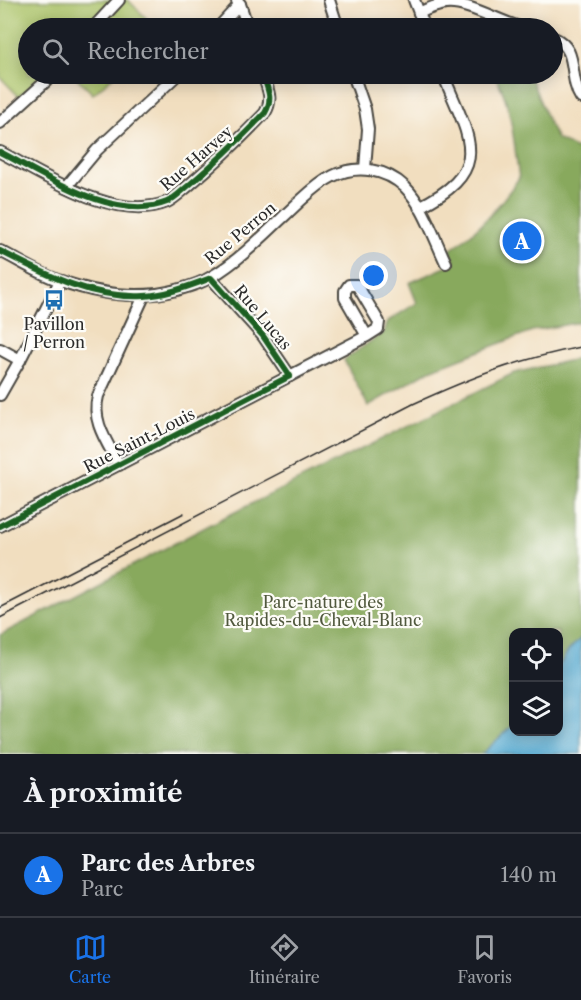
<!DOCTYPE html>
<html lang="fr">
<meta charset="utf-8">
<style>
:root{--surface:#171b24;--page:#242831;--text:#f1f3f6;--muted:#9ea1a6;--line:#363941;--accent:#1a73e8}
body{margin:0;font-family:"Libre Caslon Text",serif;background:var(--page);color:var(--text)}
.controls{position:absolute;right:18px;bottom:18px;display:grid;overflow:hidden;border-radius:12px;box-shadow:0 3px 15px #0003}
.controls button{width:54px;height:54px;display:grid;place-items:center;padding:0;border:0;border-bottom:2px solid var(--line);background:var(--surface);color:var(--text);font:30px sans-serif}
.you{position:absolute;left:374px;top:276px;width:21px;height:21px;margin:-15px;border:4px solid #fff;border-radius:50%;background:#1a73e8;box-shadow:0 0 0 9px #1a73e833}
.badge{display:grid;place-items:center;width:39px;height:39px;border-radius:50%;background:var(--accent);color:#fff;font-size:20px;font-weight:700}
.pin{position:absolute;translate:-50% -50%;border:3px solid #fff;box-shadow:0 2px 6px #0006}
.list{margin:0;padding:0;list-style:none}
h2{display:flex;justify-content:space-between;align-items:center;height:78px;margin:0;padding:0 24px;font-size:26px}
h2 small{font-size:20px;font-weight:400;color:var(--muted)}
.list li{display:grid;grid-template-columns:39px 1fr auto;gap:18px;align-items:center;box-sizing:border-box;height:84px;padding:0 24px;border-top:2px solid var(--line)}
.list b{display:block;font-size:22px;white-space:nowrap}
.list p{margin:0;font-size:20px;white-space:nowrap;color:var(--muted)}
.list em{font-size:20px;font-style:normal;color:var(--muted)}
.icon{flex:none;width:33px;height:33px;fill:none;stroke:currentColor;stroke-width:2;stroke-linecap:round;stroke-linejoin:round}
.map{position:relative;flex:none;width:581px;height:754px;overflow:hidden}
.search{position:absolute;background:var(--surface);box-shadow:0 3px 15px #0003;left:18px;right:18px;top:18px;height:66px;display:flex;align-items:center;gap:15px;box-sizing:border-box;padding:0 21px;border-radius:33px;color:var(--muted);font-size:22px}
.sheet{height:162px;background:var(--surface)}
nav{display:flex;justify-content:space-around;align-items:center;box-sizing:border-box;height:84px;border-top:2px solid var(--line);background:var(--surface);font-size:16px;color:var(--muted)}
nav a{display:grid;justify-items:center;gap:3px}
nav .on{color:var(--accent)}
.map>svg:first-child{display:block}
.green{fill:#abc369;stroke:#6b774a;stroke-width:1.5}
.forest{fill:#88a95d;stroke:#5a6a44;stroke-width:1.5}
.water{fill:#54a9d0;stroke:#406a7e;stroke-width:1.5}
.lines{fill:none;stroke-linecap:round;stroke-linejoin:round}
.minor-casing{stroke:#494641;stroke-width:14}
.minor{stroke:#fff;stroke-width:10}
.tram{stroke:#2b2b2b;stroke-width:1.5}
.cycleway-casing{stroke:#fdfcf7;stroke-width:10}
.cycleway{stroke:#1b5e20;stroke-width:6}
.labels{text-anchor:middle;stroke-width:4.5;stroke-linejoin:round;paint-order:stroke}
.street-label{font-size:16px;fill:#2b2b2b;stroke:#fdfcf7}
.poi-label{font-size:16px;fill:#2b2b2b;stroke:#fdfcf7}
.park-label{font-size:16px;fill:#51593e;stroke:#fdfcf7}
</style>
<div class="map">
<svg width="581" height="754" viewBox="0 0 581 754">
<rect width="100%" height="100%" fill="#fdfcf7"/>
<filter id="ink" filterUnits="userSpaceOnUse"><feTurbulence type="fractalNoise" baseFrequency=".0167" numOctaves="2"/><feDisplacementMap in="SourceGraphic" scale="12" xChannelSelector="R" yChannelSelector="G"/><feConvolveMatrix kernelMatrix="1 2 1 2 8 2 1 2 1" color-interpolation-filters="sRGB"/></filter>
<filter id="wash" filterUnits="userSpaceOnUse"><feTurbulence type="fractalNoise" baseFrequency=".008" numOctaves="4" result="noise"/><feDisplacementMap in="SourceGraphic" scale="24" xChannelSelector="R" yChannelSelector="G"/><feGaussianBlur stdDeviation="1.35" result="paint"/><feColorMatrix in="noise" values="0 0 0 0 0 0 0 0 0 0 0 0 0 0 0 0 0 1.4 0 .05"/><feComposite in="paint" operator="in"/></filter>
<g filter="url(#wash)">
<rect width="100%" height="100%" fill="#f1debf"/>
<g class="green">
<path d="M0 0H128L156 28H28V74H54L24 102 0 77Z"/>
<path d="M73 74H116L93 94Z"/>
</g>
<g class="forest">
<path d="M493 74H529L548 121 557 139 581 151V322L532 331 430 370 368 406 344 360 384 332 388 321 417 303 409 283 455 263 450 250C481 228 498 208 519 178 514 147 512 98 493 74Z"/>
<path d="M581 358V651L559 677 558 632H514L513 725 482 754H0V635L219 520 514 373Z"/>
</g>
<path class="water" d="M581 638V754H482L513 725 514 732H558L559 666 568 651Z"/>
</g>
<g filter="url(#ink)">
<g class="lines">
<g class="minor-casing">
<g id="minor">
<path d="M329 0 338 28"/>
<path d="M414 0 425 28"/>
<path d="M237 1 240 4 248 28"/>
<path d="M419 13C427 9 437 5 446 4 465 1 502 23 523 28"/>
<path d="M93 28 119 0"/>
<path d="M218 28 240 4"/>
<path d="M552 37C581 49 567 76 581 98"/>
<path d="M353 74 365 109 368 129 365 169"/>
<path d="M0 123 54 74"/>
<path d="M0 152C45 175 115 223 167 202 174 199 182 191 188 186 215 163 241 138 265 113 274 98 267 89 263 74"/>
<path d="M67 186 97 150 178 74"/>
<path d="M419 207C496 169 468 137 443 74"/>
<path d="M0 251C20 261 40 274 61 281 98 294 139 300 177 290 188 287 202 283 211 277 242 259 271 228 298 203 309 193 319 183 333 176 357 164 386 169 405 187 424 206 434 238 446 263"/>
<path d="M211 278 263 336 290 376"/>
<path d="M0 349 20 360"/>
<path d="M0 395 20 360 60 281"/>
<path d="M119 465C108 443 91 422 98 396L144 296"/>
<path d="M0 526 367 336 378 329 379 322 357 285H349L345 291V298L367 336"/>
</g>
</g>
<use href="#minor" class="minor"/>
<g class="tram">
<path d="M0 608 184 513"/>
<path d="M0 618 413 404C470 378 518 359 581 347"/>
</g>
<g class="cycleway-casing">
<g id="cycleway">
<path d="M0 152C45 175 115 223 167 202 174 199 182 191 188 186 215 163 241 138 265 113 274 98 267 89 263 74"/>
<path d="M0 251C45 274 91 299 144 296 167 295 189 286 211 278L263 336 290 376 0 526"/>
</g>
</g>
<use href="#cycleway" class="cycleway"/>
</g>
</g>
<defs>
<g id="bus-bare" transform="scale(1.62)"><path d="M-5-6H5V4H4V6H2V4H-2V6H-4V4H-5ZM-3.5-4V0h7V-4ZM-3.5 1.2v1.5H-2V1.2ZM2 1.2v1.5H3.5V1.2Z" fill="#1f6fb2" stroke="#fdfcf7" stroke-width="2.5" paint-order="stroke"/></g>
</defs>
<g fill-rule="evenodd">
<use href="#bus-bare" x="54" y="300"/>
</g>
<g class="labels">
<g class="street-label">
<text transform="translate(196 158) rotate(-41)" y="6">Rue Harvey</text>
<text transform="translate(240 233) rotate(-40)" y="6">Rue Perron</text>
<text transform="translate(263 317) rotate(50)" y="6">Rue Lucas</text>
<text transform="translate(139 440) rotate(-27)" y="6">Rue Saint-Louis</text>
</g>
<g class="poi-label">
<text x="54" y="330">Pavillon<tspan x="54" dy="18">/ Perron</tspan></text>
</g>
<g class="park-label">
<text x="323" y="608">Parc-nature des<tspan x="323" dy="18">Rapides-du-Cheval-Blanc</tspan></text>
</g>
</g>
</svg>
<div class="controls">
<button><svg class="icon" aria-label="locate" viewBox="0 0 24 24"><circle cx="12" cy="12" r="6"/><path d="M12 2v4M12 18v4M2 12h4M18 12h4"/></svg></button>
<button><svg class="icon" aria-label="layers" viewBox="0 0 24 24"><path d="M12 4l9 5-9 5-9-5zM3 14l9 5 9-5"/></svg></button>
</div>
<div class="you"></div>
<div class="pin badge" style="left:522px;top:241px">A</div>
<div class="search"><svg class="icon" aria-label="search" viewBox="0 0 24 24"><circle cx="10" cy="10" r="6"/><path d="M15 15l6 6"/></svg>Rechercher</div>
</div>
<section class="sheet">
<h2>À proximité<small></small></h2>
<ul class="list">
<li><span class="badge">A</span><div><b>Parc des Arbres</b><p>Parc</p></div><em>140 m</em></li>
</ul>
</section>
<nav>
<a class="on"><svg class="icon" aria-label="map" viewBox="0 0 24 24"><path d="M3 6l6-2 6 2 6-2v14l-6 2-6-2-6 2zM9 4v14M15 6v14"/></svg>Carte</a>
<a><svg class="icon" aria-label="directions" viewBox="0 0 24 24"><path d="M12 3l9 9-9 9-9-9zM9 14v-3h6M13 9l2 2-2 2"/></svg>Itinéraire</a>
<a><svg class="icon" aria-label="saved" viewBox="0 0 24 24"><path d="M7 4h10v16l-5-4-5 4z"/></svg>Favoris</a>
</nav>
